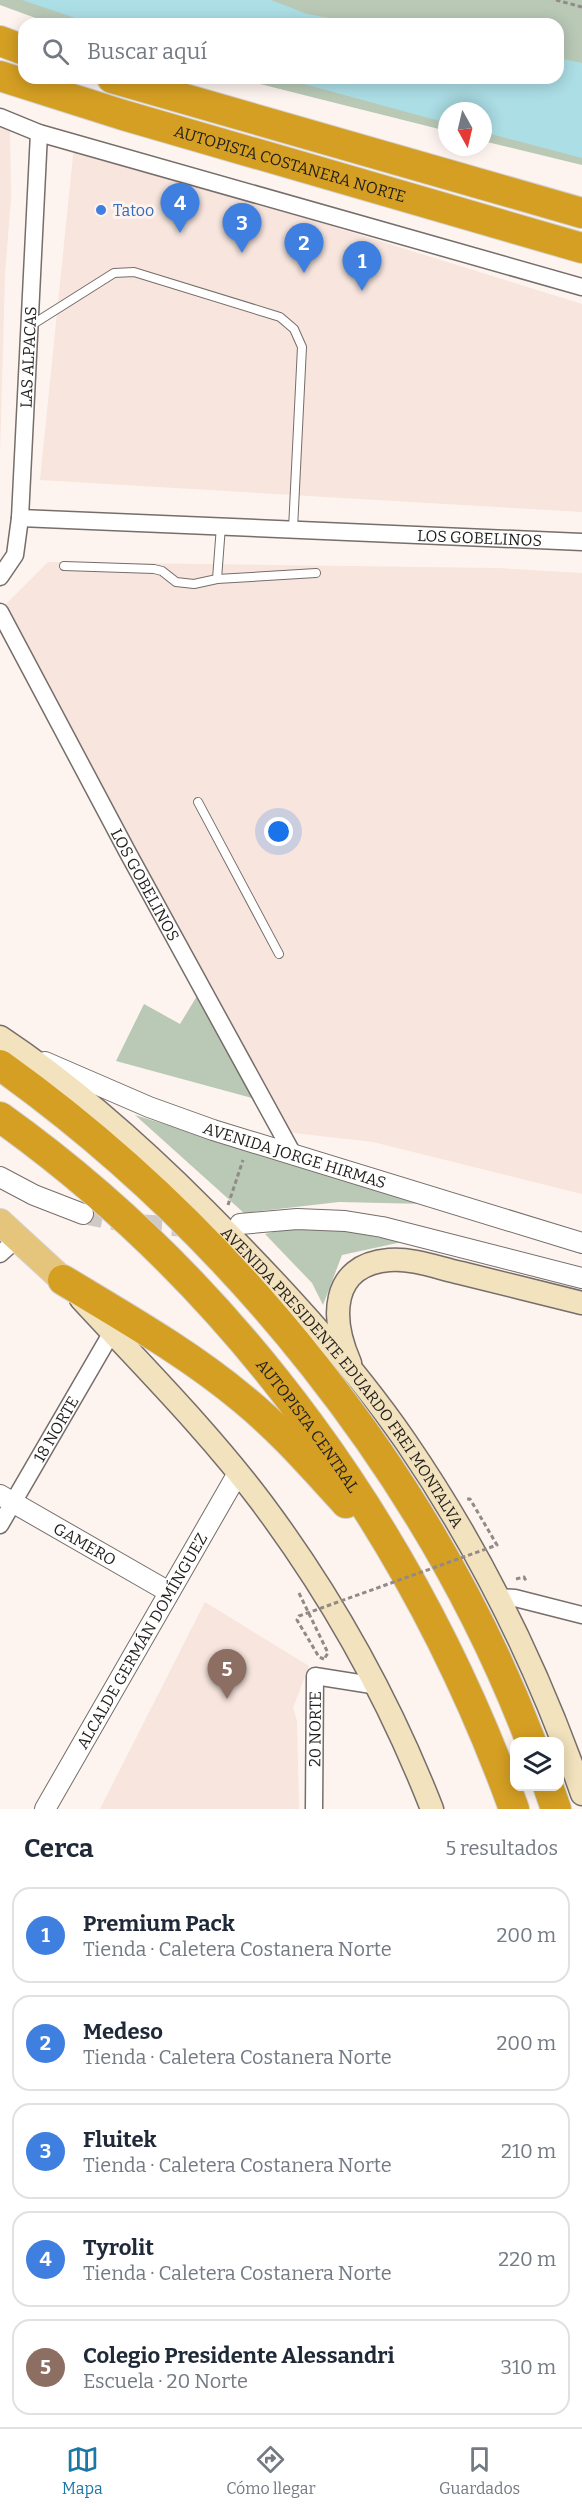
<!DOCTYPE html>
<html lang="es">
<meta charset="utf-8">
<style>
:root{--surface:#fff;--page:#f6f6f7;--text:#1f2937;--muted:#747a83;--line:#e0e1e3;--accent:#1b78a6}
body{margin:0;font-family:Bitter,serif;background:var(--page);color:var(--text)}
.controls{position:absolute;right:18px;bottom:18px;display:grid;overflow:hidden;border-radius:12px;box-shadow:0 3px 15px #0003}
.controls button{width:54px;height:54px;display:grid;place-items:center;padding:0;border:0;border-bottom:2px solid var(--line);background:var(--surface);color:var(--text);font:30px sans-serif}
.compass{position:absolute;left:438px;top:102px;width:54px;height:54px;border-radius:50%;background:var(--surface);box-shadow:0 3px 15px #0003;rotate:172deg}
.you{position:absolute;left:279px;top:832px;width:21px;height:21px;margin:-15px;border:4px solid #fff;border-radius:50%;background:#1a73e8;box-shadow:0 0 0 9px #1a73e833}
.badge{display:grid;place-items:center;width:39px;height:39px;border-radius:50%;background:var(--accent);color:#fff;font-size:20px;font-weight:700}
.pin{position:absolute;translate:-50% -50px;filter:drop-shadow(0 2px 3px #0008)}
.pin::after{content:'';position:absolute;top:32px;width:21px;height:18px;background:inherit;clip-path:polygon(0 0,100% 0,50% 100%)}
.list{margin:0;padding:0;list-style:none}
h2{display:flex;justify-content:space-between;align-items:center;height:78px;margin:0;padding:0 24px;font-size:26px}
h2 small{font-size:20px;font-weight:400;color:var(--muted)}
.list li{display:grid;grid-template-columns:39px 1fr auto;gap:18px;align-items:center;box-sizing:border-box;height:96px;margin:0 12px 12px;padding:0 12px;border:2px solid var(--line);border-radius:18px}
.list b{display:block;font-size:22px;white-space:nowrap}
.list p{margin:0;font-size:20px;white-space:nowrap;color:var(--muted)}
.list em{font-size:20px;font-style:normal;color:var(--muted)}
.icon{flex:none;width:33px;height:33px;fill:none;stroke:currentColor;stroke-width:2;stroke-linecap:round;stroke-linejoin:round}
.map{position:relative;flex:none;width:582px;height:1809px;overflow:hidden}
.search{position:absolute;background:var(--surface);box-shadow:0 3px 15px #0003;left:18px;right:18px;top:18px;height:66px;display:flex;align-items:center;gap:15px;box-sizing:border-box;padding:0 21px;border-radius:18px;color:var(--muted);font-size:22px}
.sheet{height:618px;background:var(--surface)}
nav{display:flex;justify-content:space-around;align-items:center;box-sizing:border-box;height:84px;border-top:2px solid var(--line);background:var(--surface);font-size:16px;color:var(--muted)}
nav a{display:grid;justify-items:center;gap:3px}
nav .on{color:var(--accent)}
.map>svg:first-child{display:block}
.built{fill:#f7e5de}
.green{fill:#b9c9b6}
.water{fill:#acdee6}
.lines{fill:none;stroke-linecap:round;stroke-linejoin:round}
.tertiary-tunnel{stroke:#d1c9c5;stroke-width:20;stroke-dasharray:20 10;stroke-linecap:butt}
.service-casing{stroke:#766e6a;stroke-width:10}
.minor-casing{stroke:#766e6a;stroke-width:19}
.tertiary-casing{stroke:#766e6a;stroke-width:22}
.secondary-casing{stroke:#766e6a;stroke-width:25}
.primary-casing{stroke:#d3d2d2;stroke-width:28}
.motorway-casing{stroke:#d3d2d2;stroke-width:32}
.path{stroke:#918a87;stroke-width:3;stroke-dasharray:4.5 3;stroke-linecap:butt}
.service{stroke:#fff;stroke-width:8}
.minor{stroke:#fff;stroke-width:16}
.tertiary{stroke:#fff;stroke-width:20}
.secondary{stroke:#f2e2bd;stroke-width:22}
.primary{stroke:#e5c57b;stroke-width:26}
.motorway{stroke:#d49f23;stroke-width:30}
.path-bridge{stroke:#918a87;stroke-width:3;stroke-dasharray:4.5 3;stroke-linecap:butt}
.shop-dot{fill:#3f7fe0;stroke:#fdf3ef;stroke-width:2}
.labels{text-anchor:middle;stroke-width:6;stroke-linejoin:round;paint-order:stroke}
.street-label{font-size:16px;fill:#221f1d;stroke:#fdf3ef}
.shop-label{font-size:16px;fill:#366cbe;stroke:#fdf3ef;text-anchor:start}
</style>
<div class="map">
<svg width="582" height="1809" viewBox="0 0 582 1809">
<rect width="100%" height="100%" fill="#fdf3ef"/>
<g class="built">
<path d="M0 126 10 129 11 198 5 274 0 454Z"/>
<path d="M74 146 582 304V512L40 480Z"/>
<path d="M48 562 497 568 582 573V1194L373 1142 285 1132 4 606Z"/>
<path d="M205 1602 309 1666 293 1708 297 1721 299 1809H100Z"/>
</g>
<g class="green">
<path d="M0 0H582V165L483 141V111H447V131L236 78H558V24H52L0 5Z"/>
<path d="M197 996 252 1098 116 1061 144 1004 180 1024Z"/>
<path d="M135 1115 426 1204 339 1202 244 1213Z"/>
<path d="M336 1229 402 1242 342 1255 323 1305 312 1283 265 1234 281 1230Z"/>
</g>
<g class="water">
<path d="M22 0H271L307 14 363 24H93Z"/>
<path d="M558 58 582 63V158L483 132V111H447V123L282 78H558Z"/>
</g>
<g class="lines">
<path class="tertiary-tunnel" d="M83 1214 134 1224 193 1227"/>
<g class="service-casing">
<g id="service">
<path d="M30 326 114 273 134 272 280 317 294 329 302 347 293 529"/>
<path d="M64 566 154 569 162 571 176 582 194 584 217 579 316 573"/>
<path d="M217 579 221 526"/>
<path d="M198 802 279 954"/>
</g>
</g>
<g class="minor-casing">
<g id="minor">
<path d="M0 117 39 133 582 287"/>
<path id="s1" d="M20 518 582 542"/>
<path id="s2" d="M0 577 15 555 20 518 39 133"/>
<path id="s3" d="M0 612 128 853 294 1156"/>
<path d="M0 1254 18 1238"/>
<path id="s4" d="M0 1525 112 1332"/>
<path d="M498 1597 515 1598 582 1615"/>
<path id="s5" d="M314 1809 315 1676 378 1686"/>
</g>
</g>
<g class="tertiary-casing">
<g id="tertiary">
<path id="s6" d="M45 1062 149 1107 213 1130 582 1243"/>
<path d="M0 1177 34 1195 83 1214"/>
<path d="M240 1224 297 1219 345 1221 382 1227 582 1278"/>
<path id="s7" d="M0 1495 169 1592"/>
<path id="s8" d="M45 1809 238 1473"/>
</g>
</g>
<g class="secondary-casing">
<g id="secondary">
<path id="s9" d="M0 1037C74 1086 142 1147 205 1210 276 1281 348 1358 406 1442 480 1550 539 1670 582 1794"/>
<path d="M81 1299C142 1365 208 1431 262 1503 333 1598 389 1699 432 1809"/>
<path d="M350 1363C331 1320 329 1265 389 1260 413 1258 438 1268 461 1273 501 1283 542 1293 582 1303"/>
</g>
</g>
<g class="primary-casing">
<path id="primary" d="M0 1222 63 1280"/>
</g>
<g class="motorway-casing">
<g id="motorway">
<path d="M0 41 24 50"/>
<path id="s10" d="M0 76 123 115 582 248"/>
<path d="M112 78 582 213"/>
<path d="M0 1065C231 1230 429 1475 531 1742"/>
<path id="s11" d="M0 1117C238 1287 415 1535 514 1809"/>
<path d="M63 1280C124 1317 188 1353 243 1399 281 1430 313 1467 346 1503"/>
<path d="M548 1786 556 1809"/>
</g>
</g>
<g class="path">
<path d="M556 0 582 7"/>
<path d="M228 1205 243 1160"/>
<path d="M516 1579 524 1577 527 1583"/>
<path d="M299 1593 328 1653 324 1659"/>
</g>
<use href="#service" class="service"/>
<use href="#minor" class="minor"/>
<use href="#tertiary" class="tertiary"/>
<use href="#secondary" class="secondary"/>
<use href="#primary" class="primary"/>
<use href="#motorway" class="motorway"/>
<path class="path-bridge" d="M324 1659 319 1657 297 1620 299 1616 497 1545 470 1499H466"/>
</g>
<circle class="shop-dot" cx="101" cy="210" r="6"/>
<g class="labels">
<g class="street-label">
<text dy="6" stroke="none"><textPath href="#s10" startOffset="303">AUTOPISTA COSTANERA NORTE</textPath></text>
<text dy="6" stroke="none"><textPath href="#s2" startOffset="225">LAS ALPACAS</textPath></text>
<text dy="6" stroke="none"><textPath href="#s1" startOffset="460">LOS GOBELINOS</textPath></text>
<text dy="6" stroke="none"><textPath href="#s3" startOffset="309">LOS GOBELINOS</textPath></text>
<text dy="6" stroke="none"><textPath href="#s6" startOffset="267">AVENIDA JORGE HIRMAS</textPath></text>
<text dy="6" stroke="none"><textPath href="#s9" startOffset="486">AVENIDA PRESIDENTE EDUARDO FREI MONTALVA</textPath></text>
<text dy="6" stroke="none"><textPath href="#s11" startOffset="438">AUTOPISTA CENTRAL</textPath></text>
<text dy="6" stroke="none"><textPath href="#s4" startOffset="111">18 NORTE</textPath></text>
<text dy="6" stroke="none"><textPath href="#s7" startOffset="98">GAMERO</textPath></text>
<text dy="6" stroke="none"><textPath href="#s8" startOffset="194">ALCALDE GERMÁN DOMÍNGUEZ</textPath></text>
<text dy="6" stroke="none"><textPath href="#s5" startOffset="80">20 NORTE</textPath></text>
</g>
<g class="shop-label">
<text x="113" y="216">Tatoo</text>
</g>
</g>
</svg>
<div class="controls">
<button><svg class="icon" aria-label="layers" viewBox="0 0 24 24"><path d="M12 4l9 5-9 5-9-5zM3 14l9 5 9-5"/></svg></button>
</div>
<svg class="compass" viewBox="-18 -18 36 36"><path d="M0-13l5 13h-10z" fill="#e53935"/><path d="M0 13l5-13h-10z" fill="#747a83"/></svg>
<div class="you"></div>
<div class="pin badge" style="left:362px;top:291px;background:#3f7fe0">1</div>
<div class="pin badge" style="left:304px;top:273px;background:#3f7fe0">2</div>
<div class="pin badge" style="left:242px;top:253px;background:#3f7fe0">3</div>
<div class="pin badge" style="left:180px;top:233px;background:#3f7fe0">4</div>
<div class="pin badge" style="left:227px;top:1699px;background:#8d6e63">5</div>
<div class="search"><svg class="icon" aria-label="search" viewBox="0 0 24 24"><circle cx="10" cy="10" r="6"/><path d="M15 15l6 6"/></svg>Buscar aquí</div>
</div>
<section class="sheet">
<h2>Cerca<small>5 resultados</small></h2>
<ul class="list">
<li><span class="badge" style="background:#3f7fe0">1</span><div><b>Premium Pack</b><p>Tienda · Caletera Costanera Norte</p></div><em>200 m</em></li>
<li><span class="badge" style="background:#3f7fe0">2</span><div><b>Medeso</b><p>Tienda · Caletera Costanera Norte</p></div><em>200 m</em></li>
<li><span class="badge" style="background:#3f7fe0">3</span><div><b>Fluitek</b><p>Tienda · Caletera Costanera Norte</p></div><em>210 m</em></li>
<li><span class="badge" style="background:#3f7fe0">4</span><div><b>Tyrolit</b><p>Tienda · Caletera Costanera Norte</p></div><em>220 m</em></li>
<li><span class="badge" style="background:#8d6e63">5</span><div><b>Colegio Presidente Alessandri</b><p>Escuela · 20 Norte</p></div><em>310 m</em></li>
</ul>
</section>
<nav>
<a class="on"><svg class="icon" aria-label="map" viewBox="0 0 24 24"><path d="M3 6l6-2 6 2 6-2v14l-6 2-6-2-6 2zM9 4v14M15 6v14"/></svg>Mapa</a>
<a><svg class="icon" aria-label="directions" viewBox="0 0 24 24"><path d="M12 3l9 9-9 9-9-9zM9 14v-3h6M13 9l2 2-2 2"/></svg>Cómo llegar</a>
<a><svg class="icon" aria-label="saved" viewBox="0 0 24 24"><path d="M7 4h10v16l-5-4-5 4z"/></svg>Guardados</a>
</nav>
